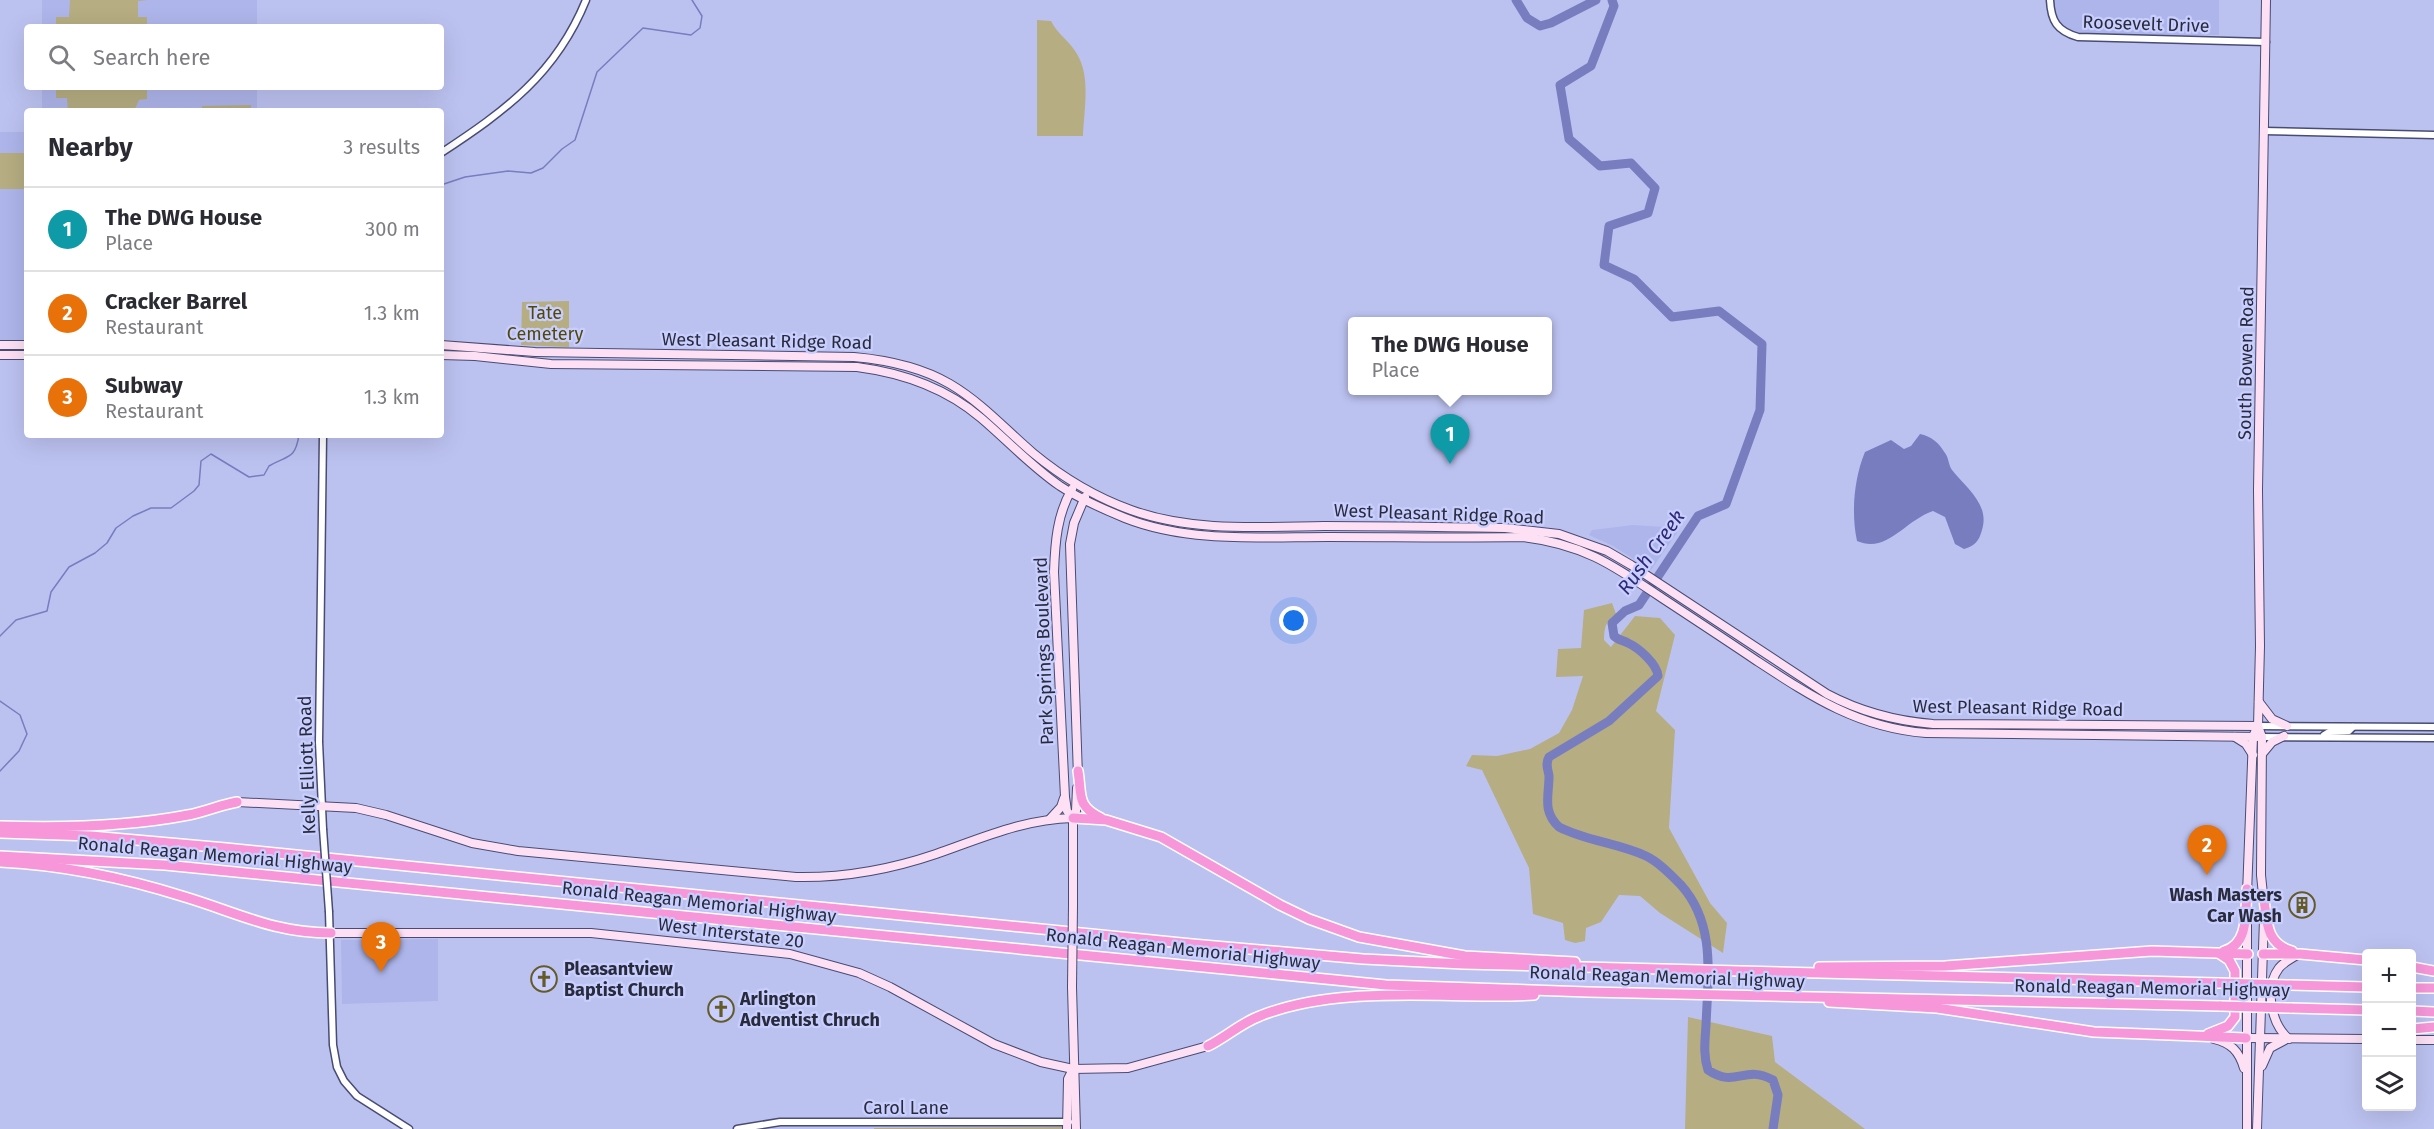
<!DOCTYPE html>
<meta charset="utf-8">
<style>
:root{--surface:#fff;--page:#f7f7f7;--text:#2b2b33;--muted:#7c7c81;--line:#e1e1e2;--accent:#7c3aed}
body{margin:0;font-family:"Fira Sans",sans-serif;background:var(--page);color:var(--text)}
.controls{position:absolute;right:18px;bottom:18px;display:grid;overflow:hidden;border-radius:6px;box-shadow:0 6px 24px #0002}
.controls button{width:54px;height:54px;display:grid;place-items:center;padding:0;border:0;border-bottom:2px solid var(--line);background:var(--surface);color:var(--text);font:30px sans-serif}
.you{position:absolute;left:1294px;top:621px;width:21px;height:21px;margin:-15px;border:4px solid #fff;border-radius:50%;background:#1a73e8;box-shadow:0 0 0 9px #1a73e833}
.badge{display:grid;place-items:center;width:39px;height:39px;border-radius:50%;background:var(--accent);color:#fff;font-size:20px;font-weight:700}
.pin{position:absolute;translate:-50% -50px;filter:drop-shadow(0 2px 3px #0008)}
.pin::after{content:'';position:absolute;top:32px;width:21px;height:18px;background:inherit;clip-path:polygon(0 0,100% 0,50% 100%)}
.popup{position:absolute;left:1348px;top:317px;width:204px;height:78px;box-sizing:border-box;display:grid;place-content:center;border-radius:6px;background:var(--surface);filter:drop-shadow(0 2px 4px #0005);font-size:20px;white-space:nowrap;color:var(--muted)}
.popup b{font-size:22px;color:var(--text)}
.popup::after{content:'';position:absolute;left:50%;top:100%;margin-left:-12px;border:12px solid transparent;border-top-color:var(--surface)}
.list{margin:0;padding:0;list-style:none}
h2{display:flex;justify-content:space-between;align-items:center;height:78px;margin:0;padding:0 24px;font-size:26px}
h2 small{font-size:20px;font-weight:400;color:var(--muted)}
.list li{display:grid;grid-template-columns:39px 1fr auto;gap:18px;align-items:center;box-sizing:border-box;height:84px;padding:0 24px;border-top:2px solid var(--line)}
.list b{display:block;font-size:22px;white-space:nowrap}
.list p{margin:0;font-size:20px;white-space:nowrap;color:var(--muted)}
.list em{font-size:20px;font-style:normal;color:var(--muted)}
.icon{flex:none;width:33px;height:33px;fill:none;stroke:currentColor;stroke-width:2;stroke-linecap:round;stroke-linejoin:round}
.map{position:relative;flex:none;width:2434px;height:1129px;overflow:hidden}
.search{position:absolute;background:var(--surface);box-shadow:0 6px 24px #0002;left:24px;top:24px;width:420px;height:66px;display:flex;align-items:center;gap:15px;box-sizing:border-box;padding:0 21px;border-radius:6px;color:var(--muted);font-size:22px}
.panel{position:absolute;background:var(--surface);box-shadow:0 6px 24px #0002;left:24px;top:108px;width:420px;height:330px;border-radius:6px}
.map>svg:first-child{display:block}
.built{fill:#aeb5ea}
.green{fill:#b6ad82}
.water{fill:#777dbe}
.lines{fill:none;stroke-linecap:round;stroke-linejoin:round}
.stream{stroke:#777dbe;stroke-width:1.5}
.river{stroke:#777dbe;stroke-width:9}
.tertiary-casing{stroke:#484c74;stroke-width:9}
.secondary-casing{stroke:#484c74;stroke-width:10}
.motorway-casing{stroke:#fff;stroke-width:12}
.tertiary{stroke:#fff;stroke-width:6}
.secondary{stroke:#fde0f4;stroke-width:8}
.motorway{stroke:#f797da;stroke-width:9}
.tertiary-bridge-casing{stroke:#484c74;stroke-width:9;stroke-linecap:butt}
.secondary-bridge-casing{stroke:#484c74;stroke-width:10;stroke-linecap:butt}
.motorway-bridge-casing{stroke:#fff;stroke-width:12;stroke-linecap:butt}
.tertiary-bridge{stroke:#fff;stroke-width:6}
.secondary-bridge{stroke:#fde0f4;stroke-width:8}
.motorway-bridge{stroke:#f797da;stroke-width:9}
.labels{text-anchor:middle;stroke-width:4.5;stroke-linejoin:round;paint-order:stroke}
.street-label{font-size:18px;fill:#292b3d;stroke:#c8cffe}
.park-label{font-size:18px;fill:#52470a;stroke:#c8cffe}
.poi-label{font-size:18px;font-weight:bold;fill:#292b3d;stroke:#c8cffe;text-anchor:start}
.water-label{font-size:20px;font-style:italic;fill:#2d2977;stroke:#c8cffe}
</style>
<div class="map">
<svg width="2434" height="1129" viewBox="0 0 2434 1129">
<rect width="100%" height="100%" fill="#bcc2f0"/>
<g class="built">
<rect x="42" y="0" width="215" height="27"/>
<path d="M2053 0H2219V35H2079L2060 23 2054 12Z"/>
<rect x="42" y="87" width="215" height="24"/>
<rect x="0" y="132" width="27" height="209"/>
<path d="M1633 525 1665 527 1678 531 1651 570 1613 546 1589 535 1592 530Z"/>
<path d="M438 939V1001L342 1004 341 940Z"/>
</g>
<g class="green">
<path d="M70 0H148L138 1V17H147V27H56V17H69Z"/>
<path d="M1037 20 1051 21C1057 34 1070 41 1077 54 1091 77 1084 110 1083 136H1037Z"/>
<path d="M56 87H147V99L139 100 134 111H68L67 98H56Z"/>
<path d="M251 105V111H202V106Z"/>
<rect x="0" y="153" width="27" height="36"/>
<path d="M569 301V347L521 345 522 302Z"/>
<path d="M1612 603 1616 614C1606 620 1604 628 1604 640L1611 647 1635 616 1660 618 1675 635 1656 711 1675 730 1669 828 1710 903 1727 923 1723 953 1660 913 1640 896 1619 895 1601 922 1586 928 1585 941 1575 943 1565 940 1563 923 1533 914 1529 868 1482 770 1466 766 1472 755 1497 756 1530 749 1559 733 1572 710 1583 676 1556 677 1558 649 1581 648 1584 610Z"/>
<path d="M1688 1017 1772 1036 1775 1062 1865 1129H1685Z"/>
<path d="M1062 1127V1129H874V1128Z"/>
</g>
<path class="water" d="M1920 434C1931 436 1939 443 1945 453 1949 458 1948 464 1952 470 1966 488 1990 504 1982 530 1979 541 1975 546 1964 549L1955 544 1945 517 1933 511C1904 521 1887 554 1857 541 1851 514 1854 478 1865 452L1891 440 1904 449 1911 446Z"/>
<g class="lines">
<g class="stream">
<path d="M441 185 465 177 508 171 531 173 543 168 562 149 575 140 597 72 643 28 691 35 700 28 702 16 692 0"/>
<path d="M0 636 16 620 47 611 51 592 69 567 95 553 107 543 116 528 133 516 151 508H171L194 491 199 485 201 461 211 454 249 477 264 475 269 466C288 455 295 460 299 435"/>
<path d="M0 701 20 715 27 734 19 751 0 771"/>
</g>
<g class="river">
<path d="M1516 0 1527 18 1540 26 1551 23 1596 0"/>
<path d="M1612 0 1614 6 1591 66 1560 85 1569 139 1600 166 1631 163 1655 188 1648 213 1609 226 1604 265 1634 279 1672 317 1719 311 1762 344 1760 410 1726 504 1698 516 1639 605 1625 611 1612 623 1614 636C1618 640 1622 640 1628 643 1639 648 1657 664 1658 676L1609 721 1549 757C1545 764 1548 769 1549 776 1549 796 1542 811 1559 827 1586 841 1618 843 1646 856 1659 862 1671 875 1681 885 1716 924 1708 976 1706 1025 1705 1041 1703 1055 1708 1070 1736 1089 1744 1064 1773 1080L1778 1095 1773 1129"/>
</g>
<g class="tertiary-casing">
<g id="tertiary">
<path d="M2050 0C2051 21 2057 31 2078 37L2266 42"/>
<path d="M2264 131 2434 135"/>
<path d="M441 153C505 111 556 74 586 0"/>
<path d="M323 435 319 742 323 829"/>
<path d="M2258 726 2434 727"/>
<path d="M2324 735 2329 732 2349 731 2353 727"/>
<path d="M2262 737 2434 738"/>
<path d="M329 912 333 1045 337 1067 344 1081 357 1096 409 1129"/>
<path d="M737 1129 780 1122H1069"/>
</g>
</g>
<g class="secondary-casing">
<g id="secondary">
<path d="M0 345H27"/>
<path d="M441 345 535 352 854 357C887 360 921 367 950 384 982 403 1005 429 1033 453 1062 477 1095 497 1131 510 1192 532 1259 527 1324 526 1384 526 1445 527 1505 528L1559 534 1607 551 1631 565 1827 694C1861 712 1895 721 1933 724L2258 726"/>
<path d="M0 355H27"/>
<path d="M441 355 475 356 551 364 857 367C903 373 946 388 981 418 1008 441 1031 466 1060 486 1080 499 1103 509 1125 518 1188 543 1262 537 1328 537 1393 537 1458 538 1523 537 1583 544 1613 565 1662 598 1694 619 1726 640 1757 661 1812 697 1859 728 1926 733L2262 737"/>
<path d="M1072 489C1057 514 1055 543 1054 572L1065 797 1067 811 1073 818"/>
<path d="M2259 702 2272 719 2287 726"/>
<path d="M2235 737 2246 744 2253 755"/>
<path d="M2262 754 2272 742 2284 736"/>
<path d="M1078 776 1070 544 1074 523 1085 497"/>
<path d="M237 802 356 808 386 815 472 843 518 851 796 877C845 878 889 870 936 854 982 838 1024 819 1073 818"/>
<path d="M1050 819 1061 807 1064 798"/>
<path d="M2247 894 2253 737 2255 732"/>
<path d="M2264 904 2261 875 2262 737 2258 726 2260 646 2258 490 2266 0"/>
<path d="M1073 906V818L1076 811 1077 788"/>
<path d="M331 933H591L790 954 859 973 890 987 994 1044 1041 1062 1073 1069 1128 1068 1208 1046"/>
<path d="M1072 987 1076 1129"/>
<path d="M2246 1038 2366 1039"/>
<path d="M2214 1039C2231 1043 2239 1051 2244 1068"/>
<path d="M2289 1039C2271 1024 2264 988 2279 968 2284 962 2292 958 2299 954"/>
<path d="M2412 1040H2434"/>
<path d="M2262 1066 2270 1048 2285 1040"/>
<path d="M1067 1129 1068 1079 1073 1069"/>
<path d="M2247 1129V924"/>
<path d="M2257 1129 2264 919"/>
</g>
</g>
<g class="motorway-casing">
<g id="motorway">
<path d="M1078 771C1082 795 1076 806 1101 818"/>
<path d="M1073 818 1106 820 1161 837 1280 905 1309 919 1359 937 1465 956 1575 962"/>
<path d="M0 826C62 828 126 827 188 815 205 812 220 805 237 802"/>
<path d="M0 833 91 836 226 848 1192 944 1363 959 1463 964 2219 983"/>
<path d="M0 856 165 865 1386 985 1588 992 2221 1006"/>
<path d="M0 862C63 865 125 878 185 897 238 913 274 933 331 933"/>
<path d="M2264 899C2267 922 2266 944 2292 951"/>
<path d="M2224 951C2250 944 2245 910 2247 889"/>
<path d="M2263 954H2300L2366 960"/>
<path d="M1819 967 1945 966 2152 951 2248 954"/>
<path d="M2412 967 2434 971"/>
<path d="M2290 985 2366 987"/>
<path d="M2412 988H2434"/>
<path d="M1829 1002 1937 1008 2094 1032 2246 1038"/>
<path d="M2290 1008 2366 1010"/>
<path d="M2412 1011 2434 1012"/>
<path d="M2412 1029 2434 1027"/>
<path d="M2208 1034 2228 1026 2235 1017V971L2229 960 2220 954"/>
<path d="M1208 1046C1226 1037 1241 1023 1260 1016 1342 983 1447 1000 1534 995"/>
</g>
</g>
<use href="#tertiary" class="tertiary"/>
<use href="#secondary" class="secondary"/>
<use href="#motorway" class="motorway"/>
<g class="tertiary-bridge-casing">
<path id="tertiary-bridge" d="M323 829 329 912"/>
</g>
<g class="secondary-bridge-casing">
<path id="secondary-bridge" d="M1072 987 1073 906"/>
</g>
<g class="motorway-bridge-casing">
<g id="motorway-bridge">
<path d="M2219 983 2290 985"/>
<path d="M2221 1006 2290 1008"/>
</g>
</g>
<use href="#tertiary-bridge" class="tertiary-bridge"/>
<use href="#secondary-bridge" class="secondary-bridge"/>
<use href="#motorway-bridge" class="motorway-bridge"/>
</g>
<defs>
<g id="building-ring" transform="scale(1.35)"><circle r="9.5" fill="#c8cffe" stroke="#655b28" stroke-width="1.5"/><path d="M-4-6H4V6H1V3H-1V6H-4ZM-2.5-4.3h1.7v1.8h-1.7ZM.8-4.3h1.7v1.8H.8ZM-2.5-1h1.7V.8h-1.7ZM.8-1h1.7V.8H.8Z" fill="#655b28"/></g>
<g id="church-ring" transform="scale(1.35)"><circle r="9.5" fill="#c8cffe" stroke="#655b28" stroke-width="1.5"/><path d="M-1.2-6h2.4v3.5h3.3v2.4h-3.3V6h-2.4V-.1h-3.3v-2.4h3.3Z" fill="#655b28"/></g>
</defs>
<g fill-rule="evenodd">
<use href="#building-ring" x="2302" y="905"/>
<use href="#church-ring" x="544" y="979"/>
<use href="#church-ring" x="721" y="1009"/>
</g>
<g class="labels">
<g class="street-label">
<text transform="translate(2146 24) rotate(2)" y="6">Roosevelt Drive</text>
<text transform="translate(767 341) rotate(1)" y="6">West Pleasant Ridge Road</text>
<text transform="translate(2246 363) rotate(-89)" y="6">South Bowen Road</text>
<text transform="translate(1439 514) rotate(2)" y="6">West Pleasant Ridge Road</text>
<text transform="translate(1044 651) rotate(-92)" y="6">Park Springs Boulevard</text>
<text transform="translate(2018 708) rotate(1)" y="6">West Pleasant Ridge Road</text>
<text transform="translate(307 765) rotate(-92)" y="6">Kelly Elliott Road</text>
<text transform="translate(215 855) rotate(5)" y="6">Ronald Reagan Memorial Highway</text>
<text transform="translate(699 902) rotate(6)" y="6">Ronald Reagan Memorial Highway</text>
<text transform="translate(731 933) rotate(7)" y="6">West Interstate 20</text>
<text transform="translate(1183 949) rotate(6)" y="6">Ronald Reagan Memorial Highway</text>
<text transform="translate(1667 977) rotate(2)" y="6">Ronald Reagan Memorial Highway</text>
<text transform="translate(2152 988) rotate(1)" y="6">Ronald Reagan Memorial Highway</text>
<text x="906" y="1114">Carol Lane</text>
</g>
<g class="park-label">
<text x="545" y="319">Tate<tspan x="545" dy="21">Cemetery</tspan></text>
</g>
<g class="poi-label">
<text x="2282" y="901" text-anchor="end">Wash Masters<tspan x="2282" dy="21">Car Wash</tspan></text>
<text x="564" y="975">Pleasantview<tspan x="564" dy="21">Baptist Church</tspan></text>
<text x="740" y="1005">Arlington<tspan x="740" dy="21">Adventist Chruch</tspan></text>
</g>
<g class="water-label">
<text transform="translate(1651 552) rotate(-54)" y="7">Rush Creek</text>
</g>
</g>
</svg>
<div class="controls">
<button>+</button>
<button>−</button>
<button><svg class="icon" aria-label="layers" viewBox="0 0 24 24"><path d="M12 4l9 5-9 5-9-5zM3 14l9 5 9-5"/></svg></button>
</div>
<div class="you"></div>
<div class="pin badge" style="left:1450px;top:464px;background:#0f9aa8">1</div>
<div class="popup"><b>The DWG House</b>Place</div>
<div class="pin badge" style="left:2207px;top:875px;background:#e8710a">2</div>
<div class="pin badge" style="left:381px;top:972px;background:#e8710a">3</div>
<div class="search"><svg class="icon" aria-label="search" viewBox="0 0 24 24"><circle cx="10" cy="10" r="6"/><path d="M15 15l6 6"/></svg>Search here</div>
<section class="panel">
<h2>Nearby<small>3 results</small></h2>
<ul class="list">
<li><span class="badge" style="background:#0f9aa8">1</span><div><b>The DWG House</b><p>Place</p></div><em>300 m</em></li>
<li><span class="badge" style="background:#e8710a">2</span><div><b>Cracker Barrel</b><p>Restaurant</p></div><em>1.3 km</em></li>
<li><span class="badge" style="background:#e8710a">3</span><div><b>Subway</b><p>Restaurant</p></div><em>1.3 km</em></li>
</ul>
</section>
</div>
